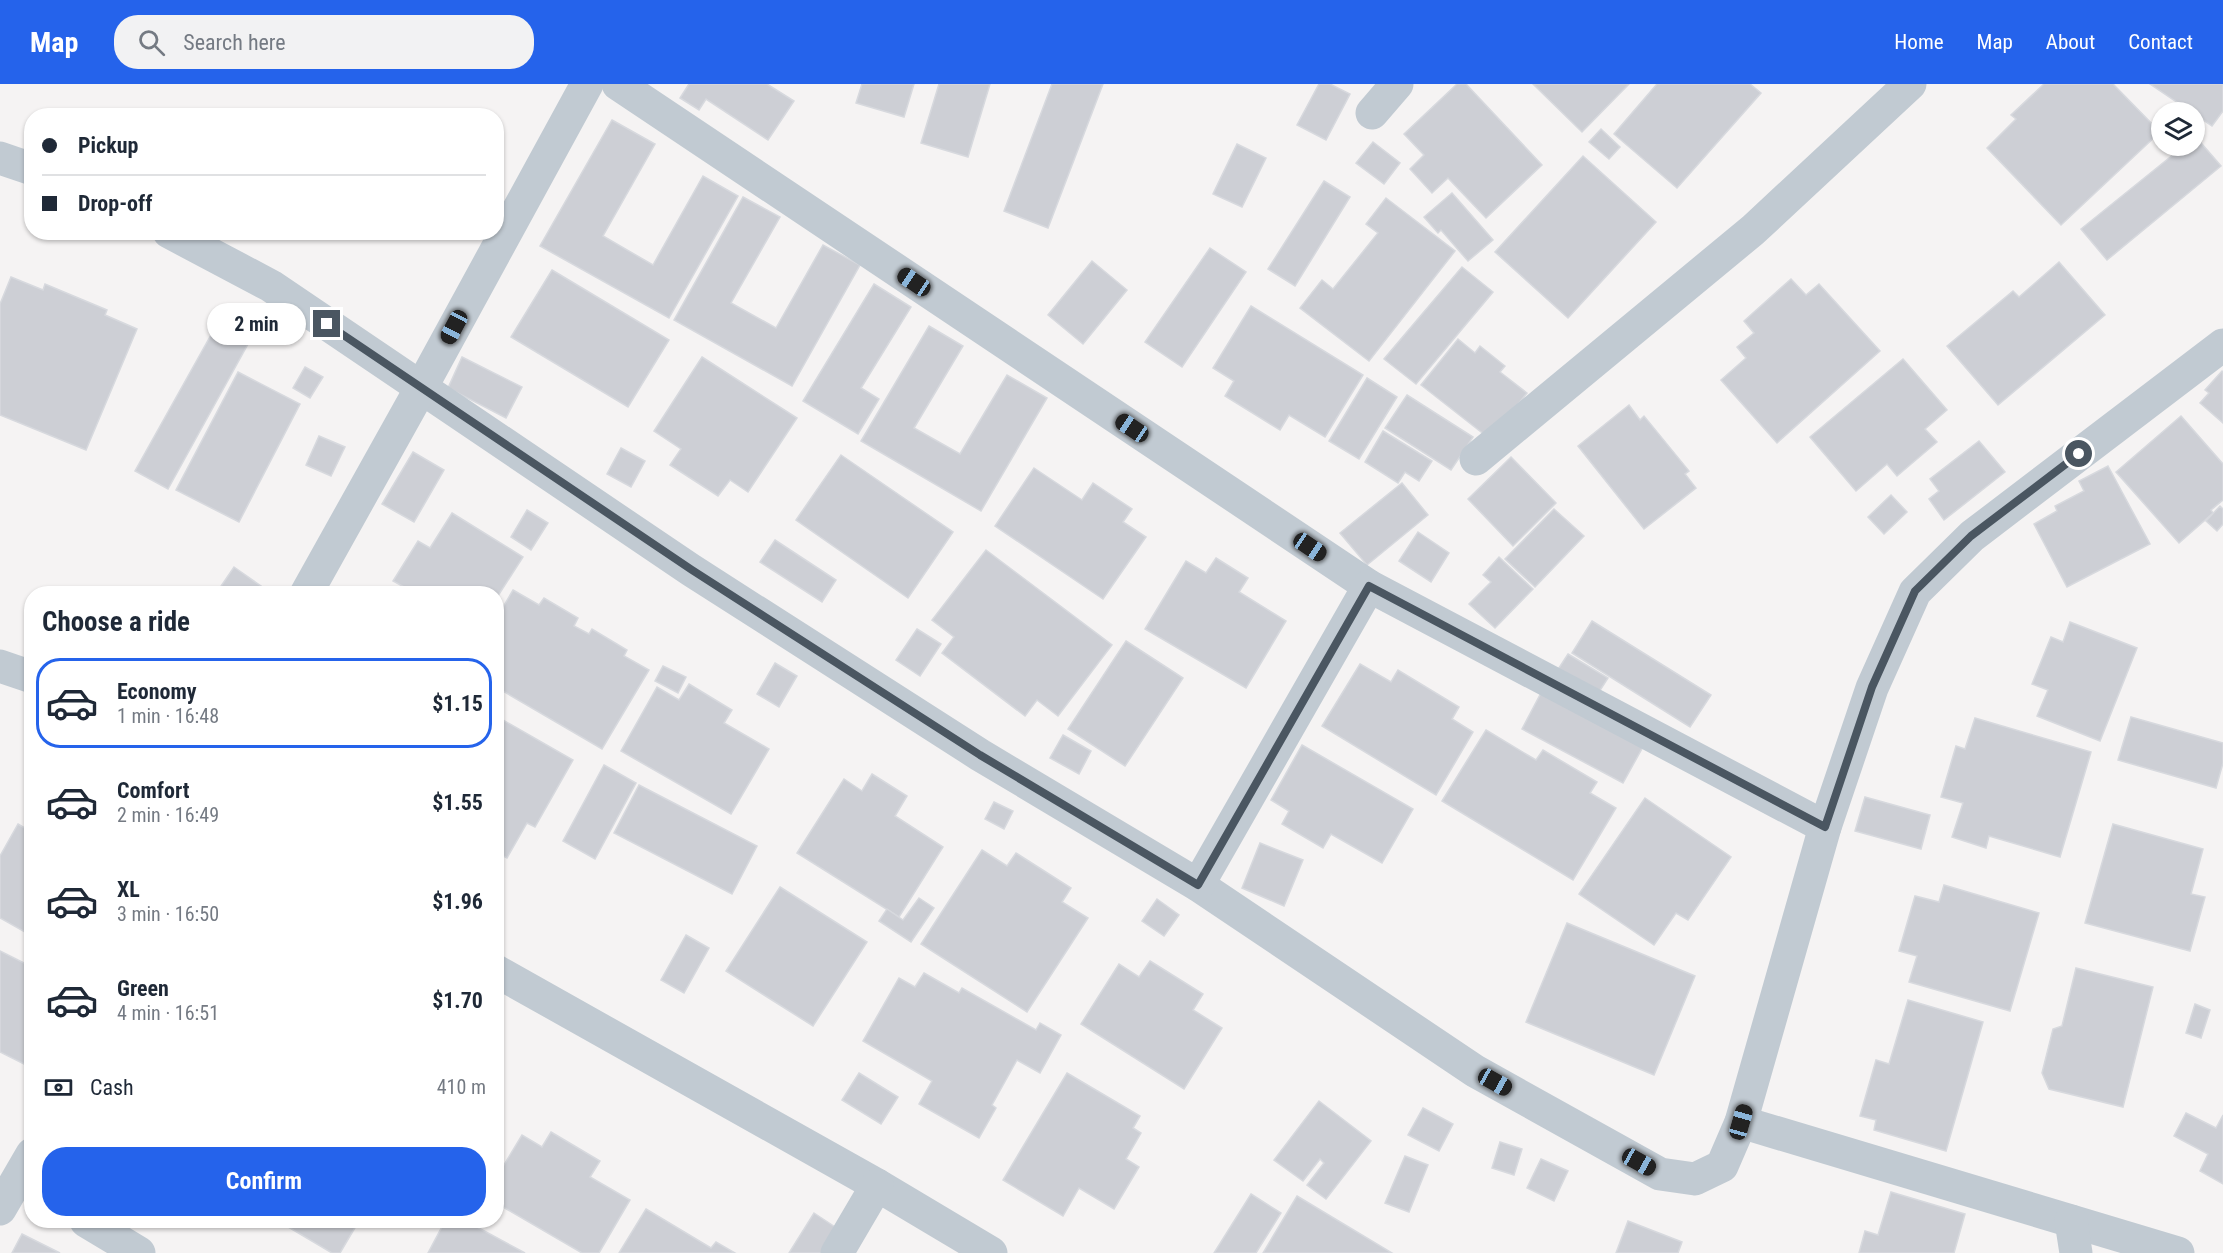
<!DOCTYPE html>
<meta charset="utf-8">
<style>
:root{--surface:#fff;--page:#f2f2f3;--text:#1f2937;--muted:#747a83;--line:#e0e1e3;--accent:#2563eb}
body{margin:0;font-family:"Roboto Condensed",sans-serif;background:var(--page);color:var(--text);height:100vh;display:flex;flex-direction:column;font-size:22px;white-space:nowrap}
*{box-sizing:border-box;margin:0}
p{font-size:20px;color:var(--muted)}
.icon{flex:none;width:33px;height:33px;fill:none;stroke:currentColor;stroke-width:2;stroke-linecap:round;stroke-linejoin:round}
.map{position:relative;flex:1;overflow:hidden}
.sheet{position:absolute;left:24px;top:502px;width:480px;height:642px;display:flex;flex-direction:column;background:var(--surface);border-radius:24px;box-shadow:0 2px 4px #0004}
.sheet>*{flex:none}
.top-card{position:absolute;left:24px;top:24px;width:480px;height:132px;border-radius:24px;box-shadow:0 2px 4px #0004;display:grid;align-content:center;height:132px;padding:0 18px;background:var(--surface)}
.fabs{position:absolute;left:2151px;top:18px;display:grid;gap:12px}
.fabs a{display:grid;place-items:center;width:54px;height:54px;border-radius:50%;background:var(--surface);box-shadow:0 2px 4px #0004;font-size:30px}
.end{position:absolute;width:27px;height:27px;margin:-14px;border:8px solid #4a5661;background:#fff;box-shadow:0 0 0 3px #fff}
.from{border-radius:50%}
.bubble{position:absolute;height:42px;border-radius:21px;background:var(--surface);box-shadow:0 2px 4px #0004;font-size:20px;font-weight:700;line-height:42px;text-align:center}
.car{position:absolute;width:18px;height:36px;margin:-18px -9px;border-radius:8px;box-shadow:0 0 4px 2px #0007;background:linear-gradient(#222 24%,#8ab4d8 0 40%,#222 0 76%,#8ab4d8 0 86%,#222 0)}
.top-card b{display:flex;align-items:center;gap:21px;height:57px;font-size:22px}
.top-card b+b{border-top:2px solid var(--line)}
.top-card i{width:15px;height:15px;background:var(--text)}
ul{padding:0;list-style:none}
li{display:flex;align-items:center;gap:18px;height:90px;margin:0 12px 9px;padding:0 6px;border:3px solid transparent;border-radius:24px}
li div{flex:1}
li b{display:block;font-size:22px}
li em{font-style:normal;font-weight:700}
li.on{border-color:var(--accent)}
li>.icon{width:54px;height:54px;stroke-width:1.5}
h2{padding:0 18px;font-size:27px;line-height:72px}
.pay{display:flex;align-items:center;gap:15px;height:66px;padding:0 18px;font-size:22px}
.pay p{margin-inline-start:auto}
.cta{display:flex;gap:12px;margin-top:auto;padding:12px 18px}
.cta a{flex:1;height:69px;border-radius:24px;background:var(--accent);color:#fff;font-size:24px;font-weight:700;line-height:69px;text-align:center}
header{display:flex;align-items:center;gap:36px;box-sizing:border-box;height:84px;padding:0 30px;background:var(--accent);color:#fff}
header strong{font-size:28px}
nav{display:flex;gap:33px;margin-inline-start:auto;font-size:21px}
.search{width:420px;height:54px;background:var(--page);display:flex;align-items:center;gap:15px;box-sizing:border-box;padding:0 21px;border-radius:24px;color:var(--muted);font-size:22px}
.map>svg:first-child{display:block}
.building{fill:#cdcfd5;stroke:#d7d9de;stroke-width:1.5}
.lines{fill:none;stroke-linecap:round;stroke-linejoin:round}
.minor{stroke:#c1cad2;stroke-width:33}
.route{stroke:#4a5661;stroke-width:8}
</style>
<header>
<strong>Map</strong>
<div class="search"><svg class="icon" aria-label="search" viewBox="0 0 24 24"><circle cx="10" cy="10" r="6"/><path d="M15 15l6 6"/></svg>Search here</div>
<nav><a>Home</a><a>Map</a><a>About</a><a>Contact</a></nav>
</header>
<div class="map">
<svg width="2223" height="1169" viewBox="0 0 2223 1169">
<rect width="100%" height="100%" fill="#f5f3f3"/>
<!-- building -->
<g class="building">
<polygon points="689,0 767,0 794,17 768,56 706,15 699,26 680,14"/>
<polygon points="862,0 914,0 904,33 856,19"/>
<polygon points="939,0 990,0 968,73 921,59"/>
<polygon points="1052,0 1103,0 1048,144 1004,127"/>
<polygon points="1319,0 1330,0 1350,10 1326,56 1297,41"/>
<polygon points="1457,0 1466,0 1542,81 1486,134 1448,94 1432,109 1410,85 1424,71 1404,50"/>
<polygon points="1533,0 1629,0 1582,48"/>
<polygon points="1657,0 1750,0 1761,9 1677,104 1614,50"/>
<polygon points="2044,0 2113,0 2160,48 2061,141 1987,64 2016,35 2011,31"/>
<polygon points="2150,0 2223,0 2223,27 2212,42"/>
<polygon points="612,36 655,60 603,152 653,181 703,92 738,112 669,234 540,162"/>
<polygon points="1601,45 1620,63 1609,75 1589,58"/>
<polygon points="2195,52 2221,82 2107,176 2081,145 2184,62 2194,62"/>
<polygon points="1373,58 1400,79 1384,100 1356,79"/>
<polygon points="1237,60 1266,74 1242,123 1213,110"/>
<polygon points="1583,72 1656,138 1568,234 1495,168"/>
<polygon points="1324,97 1350,113 1295,202 1268,185"/>
<polygon points="1452,109 1493,156 1468,177 1441,146 1438,149 1424,133"/>
<polygon points="743,113 780,133 731,219 776,244 823,161 860,181 792,302 674,236"/>
<polygon points="1386,114 1455,167 1369,277 1300,224 1322,196 1333,205 1378,149 1366,140"/>
<polygon points="1210,164 1246,188 1182,283 1145,258"/>
<polygon points="1092,177 1127,206 1083,260 1048,231"/>
<polygon points="2059,178 2105,231 1998,321 1947,262 2013,207 2019,213"/>
<polygon points="1462,183 1493,208 1416,300 1384,275"/>
<polygon points="552,186 669,256 628,323 511,253"/>
<polygon points="11,193 43,206 45,200 107,226 105,231 137,245 86,366 0,331 0,220"/>
<polygon points="1791,195 1806,211 1819,200 1880,267 1777,359 1721,296 1746,274 1737,263 1754,249 1744,237"/>
<polygon points="874,200 911,223 861,304 879,315 858,350 803,317"/>
<polygon points="1251,222 1363,291 1325,353 1289,331 1280,346 1225,312 1234,297 1213,284"/>
<polygon points="216,242 248,260 168,405 135,387"/>
<polygon points="929,242 963,262 914,344 960,370 1007,291 1047,314 981,427 861,357"/>
<polygon points="1458,255 1475,269 1480,262 1505,282 1500,288 1527,309 1490,355 1421,301"/>
<polygon points="462,273 522,303 506,334 448,304"/>
<polygon points="702,273 797,334 748,408 730,396 718,412 670,381 681,365 654,347"/>
<polygon points="1903,275 1947,326 1925,345 1937,358 1897,392 1887,380 1856,407 1810,353"/>
<polygon points="305,283 323,293 310,314 293,304"/>
<polygon points="2222,287 2223,288 2223,339 2200,319 2209,309 2205,306"/>
<polygon points="238,288 300,320 239,438 176,406"/>
<polygon points="1367,294 1397,313 1359,375 1329,357"/>
<polygon points="1407,311 1473,353 1451,386 1385,344"/>
<polygon points="1629,321 1640,336 1644,332 1689,387 1685,390 1696,404 1644,445 1578,362"/>
<polygon points="2181,332 2223,380 2223,416 2211,426 2213,429 2179,459 2116,388"/>
<polygon points="1383,347 1432,377 1419,397 1405,388 1398,399 1365,378"/>
<polygon points="319,352 345,363 331,392 306,381"/>
<polygon points="1979,357 2005,388 1944,436 1929,415 1939,407 1930,395"/>
<polygon points="621,364 645,377 631,403 607,390"/>
<polygon points="413,368 444,386 414,438 382,420"/>
<polygon points="841,371 953,448 908,514 796,436"/>
<polygon points="1511,373 1556,419 1513,462 1468,415"/>
<polygon points="2108,382 2150,460 2067,503 2034,440 2057,427 2055,422 2084,407 2079,397"/>
<polygon points="1034,384 1082,416 1093,399 1132,425 1123,438 1146,453 1103,515 995,442"/>
<polygon points="1402,399 1428,431 1367,481 1340,449"/>
<polygon points="1891,411 1907,428 1884,450 1868,433"/>
<polygon points="2220,422 2223,425 2223,440 2217,447 2206,437"/>
<polygon points="1554,425 1584,452 1535,503 1505,475"/>
<polygon points="527,426 548,439 531,466 511,453"/>
<polygon points="452,429 523,473 496,515 496,510 402,510 406,504 393,497 418,457 430,464"/>
<polygon points="1418,448 1449,469 1431,498 1399,477"/>
<polygon points="775,456 836,496 822,518 760,478"/>
<polygon points="986,466 1112,561 1058,632 1037,616 1025,632 942,569 954,553 932,536"/>
<polygon points="1499,473 1533,505 1495,544 1469,520 1491,498 1483,491"/>
<polygon points="1216,474 1248,494 1239,508 1286,537 1246,604 1145,545 1186,477 1206,489"/>
<polygon points="234,483 261,502 256,510 226,510 219,505"/>
<polygon points="513,506 539,521 544,514 578,534 574,542 589,550 592,545 627,566 624,572 649,586 602,665 496,603 496,535"/>
<polygon points="1592,537 1711,611 1690,643 1572,569"/>
<polygon points="2070,538 2137,564 2100,657 2037,632 2048,606 2032,600 2051,553 2063,558"/>
<polygon points="917,545 941,560 920,592 896,576"/>
<polygon points="1126,557 1183,594 1125,682 1068,645"/>
<polygon points="1568,570 1608,594 1597,611 1557,587"/>
<polygon points="775,579 797,592 779,623 757,610"/>
<polygon points="1360,580 1391,598 1398,586 1459,623 1452,635 1473,648 1436,711 1322,642"/>
<polygon points="663,582 686,593 678,609 655,597"/>
<polygon points="689,600 732,626 724,639 769,665 731,730 621,667 657,603 679,616"/>
<polygon points="1542,607 1644,661 1623,699 1522,645"/>
<polygon points="496,632 573,676 535,743 527,739 507,774 496,768"/>
<polygon points="2131,633 2223,659 2223,679 2216,704 2118,676"/>
<polygon points="1975,634 2091,668 2060,773 1989,752 1986,764 1952,753 1963,719 1941,713 1956,662 1965,665"/>
<polygon points="1486,646 1536,676 1543,666 1597,698 1590,709 1616,724 1573,796 1442,717"/>
<polygon points="1063,651 1091,667 1079,690 1050,674"/>
<polygon points="1302,661 1413,725 1382,779 1331,750 1323,764 1282,740 1289,727 1271,716"/>
<polygon points="604,681 636,699 595,775 563,757"/>
<polygon points="872,690 907,712 895,732 943,763 899,833 797,769 844,695 862,707"/>
<polygon points="639,701 757,762 732,810 614,749"/>
<polygon points="1865,713 1930,731 1921,765 1855,747"/>
<polygon points="1645,714 1731,773 1688,836 1676,829 1654,861 1579,810"/>
<polygon points="994,718 1013,727 1004,745 985,735"/>
<polygon points="18,740 28,746 32,741 32,852 0,834 0,772"/>
<polygon points="2113,740 2203,765 2191,810 2205,813 2190,867 2085,839"/>
<polygon points="1260,759 1303,776 1284,822 1242,804"/>
<polygon points="982,766 1007,782 1016,769 1071,804 1062,818 1088,834 1027,928 921,860"/>
<polygon points="1944,801 2039,829 2010,927 1909,898 1917,872 1899,867 1915,812 1939,818"/>
<polygon points="780,803 867,858 813,942 726,887"/>
<polygon points="919,814 934,824 911,858 879,837 887,825 903,836"/>
<polygon points="1157,815 1179,831 1164,852 1142,837"/>
<polygon points="1567,839 1695,892 1654,991 1526,938"/>
<polygon points="686,851 709,864 684,909 661,896"/>
<polygon points="0,867 32,883 32,984 0,968"/>
<polygon points="1150,877 1203,910 1193,926 1222,944 1184,1005 1081,940 1119,880 1139,893"/>
<polygon points="2076,884 2153,903 2123,1023 2049,1005 2042,989 2053,945 2062,942"/>
<polygon points="924,889 959,909 962,904 1036,946 1040,939 1061,951 1040,989 1017,976 992,1021 996,1024 979,1054 919,1020 932,997 863,957 899,894 915,903"/>
<polygon points="1908,916 1983,938 1946,1067 1874,1046 1876,1036 1860,1032 1876,976 1889,980"/>
<polygon points="2195,920 2210,926 2201,954 2186,949"/>
<polygon points="859,989 898,1013 881,1040 842,1016"/>
<polygon points="1067,989 1140,1032 1133,1044 1141,1049 1126,1075 1139,1083 1114,1125 1079,1104 1063,1132 1003,1096"/>
<polygon points="1319,1017 1371,1057 1326,1115 1307,1101 1324,1079 1320,1075 1303,1097 1274,1076"/>
<polygon points="1423,1024 1453,1040 1439,1067 1408,1051"/>
<polygon points="2186,1029 2216,1044 2223,1031 2223,1100 2200,1087 2208,1070 2174,1052"/>
<polygon points="551,1048 600,1077 590,1093 630,1116 599,1169 582,1169 496,1119 496,1094 522,1051 542,1063"/>
<polygon points="1500,1058 1522,1065 1514,1091 1492,1084"/>
<polygon points="1405,1072 1428,1081 1409,1128 1385,1119"/>
<polygon points="1541,1075 1568,1087 1554,1117 1527,1104"/>
<polygon points="1891,1108 1965,1130 1954,1169 1859,1169 1865,1147 1878,1151"/>
<polygon points="1251,1110 1281,1129 1256,1169 1214,1169"/>
<polygon points="1297,1112 1392,1169 1263,1169"/>
<polygon points="646,1125 711,1164 716,1158 735,1169 619,1169"/>
<polygon points="814,1129 838,1145 822,1169 789,1169"/>
<polygon points="278,1137 359,1137 340,1169 332,1169"/>
<polygon points="445,1137 466,1137 525,1169 428,1169"/>
<polygon points="1628,1137 1682,1158 1678,1169 1616,1169"/>
<polygon points="22,1150 60,1169 12,1169"/>
</g>
<g class="lines">
<!-- minor -->
<g class="minor">
<polyline points="618,0 1369,502 1825,743"/>
<polyline points="1372,29 1397,0"/>
<polyline points="0,74 32,85"/>
<polyline points="169,148 271,202 691,486 980,671 1198,801 1475,987 1660,1090 1695,1095 1722,1082 1741,1038 1825,743 1872,604 1915,508 1972,452 2223,261"/>
<polyline points="1476,375 1753,146 1910,0"/>
<polyline points="306,510 421,304 587,0"/>
<polyline points="0,582 32,593"/>
<polyline points="1198,801 1369,502"/>
<polyline points="496,887 877,1101 991,1169"/>
<polyline points="1741,1038 2178,1169"/>
<polyline points="0,1125 32,1070"/>
<polyline points="86,1137 139,1169"/>
<polyline points="2071,1137 2076,1169"/>
<polyline points="837,1169 877,1101"/>
</g>
</g>
<g class="lines">
<!-- route -->
<polyline class="route" points="327,240 692,486 980,671 1198,801 1369,502 1825,743 1872,603 1915,507 1971,452 2079,370"/>
</g>
</svg>
<div class="fabs">
<a><svg class="icon" aria-label="layers" viewBox="0 0 24 24"><path d="M12 4l9 5-9 5-9-5zM3 14l9 5 9-5"/></svg></a>
</div>
<i class="end from" style="left:2079px;top:370px"></i>
<i class="end" style="left:327px;top:240px"></i>
<div class="bubble" style="left:207px;top:219px;width:99px">2 min</div>
<i class="car" style="left:914px;top:198px;rotate:304deg"></i>
<i class="car" style="left:454px;top:243px;rotate:208deg"></i>
<i class="car" style="left:1132px;top:344px;rotate:304deg"></i>
<i class="car" style="left:1310px;top:463px;rotate:124deg"></i>
<i class="car" style="left:1495px;top:998px;rotate:119deg"></i>
<i class="car" style="left:1741px;top:1038px;rotate:16deg"></i>
<i class="car" style="left:1639px;top:1078px;rotate:119deg"></i>
<div class="top-card">
<b><i class="from"></i>Pickup</b>
<b><i></i>Drop-off</b>
</div>
<section class="sheet">
<h2>Choose a ride</h2>
<ul>
<li class="on"><svg class="icon" aria-label="car" viewBox="0 0 24 24"><path d="M5 17H2v-5l4-1 3-4h7l3 4 3 1v5h-3M9 17h6M6 11h13"/><circle cx="7" cy="17" r="2"/><circle cx="17" cy="17" r="2"/></svg><div><b>Economy</b><p>1 min · 16:48</p></div><em>$1.15</em></li>
<li><svg class="icon" aria-label="car" viewBox="0 0 24 24"><path d="M5 17H2v-5l4-1 3-4h7l3 4 3 1v5h-3M9 17h6M6 11h13"/><circle cx="7" cy="17" r="2"/><circle cx="17" cy="17" r="2"/></svg><div><b>Comfort</b><p>2 min · 16:49</p></div><em>$1.55</em></li>
<li><svg class="icon" aria-label="car" viewBox="0 0 24 24"><path d="M5 17H2v-5l4-1 3-4h7l3 4 3 1v5h-3M9 17h6M6 11h13"/><circle cx="7" cy="17" r="2"/><circle cx="17" cy="17" r="2"/></svg><div><b>XL</b><p>3 min · 16:50</p></div><em>$1.96</em></li>
<li><svg class="icon" aria-label="car" viewBox="0 0 24 24"><path d="M5 17H2v-5l4-1 3-4h7l3 4 3 1v5h-3M9 17h6M6 11h13"/><circle cx="7" cy="17" r="2"/><circle cx="17" cy="17" r="2"/></svg><div><b>Green</b><p>4 min · 16:51</p></div><em>$1.70</em></li>
</ul>
<div class="pay"><svg class="icon" aria-label="cash" viewBox="0 0 24 24"><path d="M3 7h18v10H3z"/><circle cx="12" cy="12" r="2"/></svg>Cash<p>410 m</p></div>
<div class="cta"><a>Confirm</a></div>
</section>
</div>
